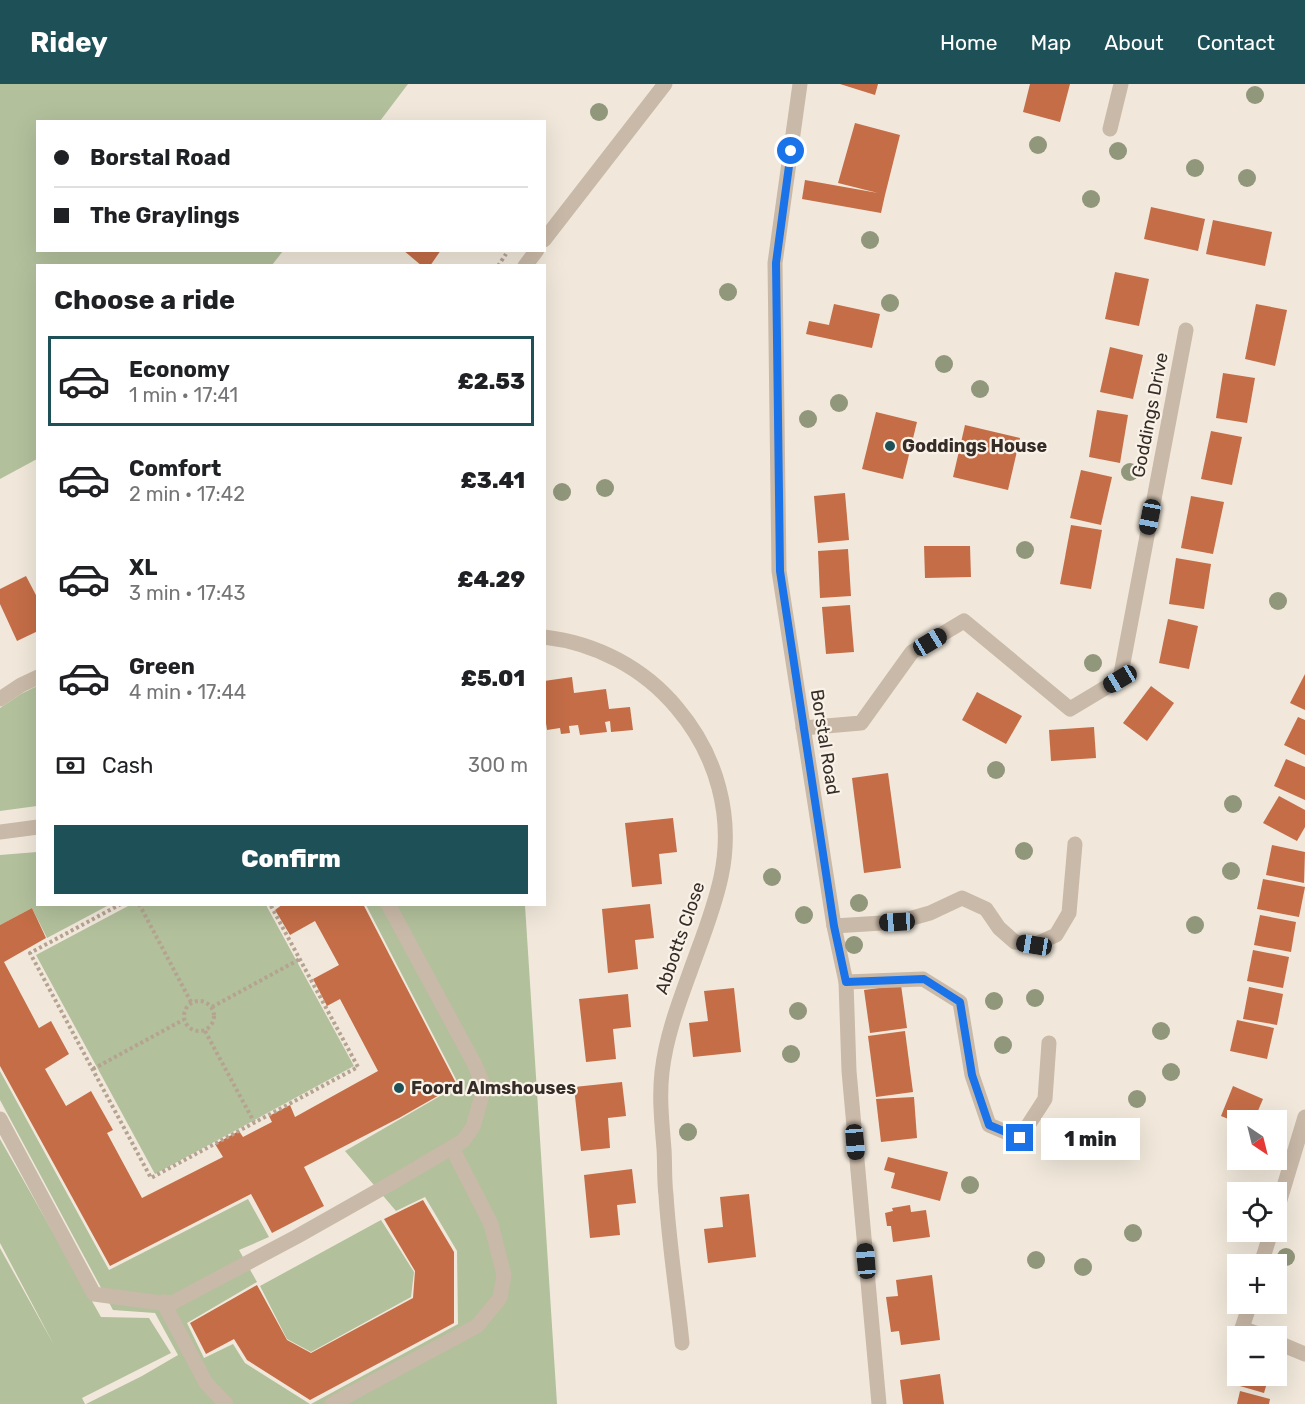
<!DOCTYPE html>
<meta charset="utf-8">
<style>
:root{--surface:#fff;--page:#f6f6f6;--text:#202124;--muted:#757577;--line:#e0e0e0;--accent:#1e5057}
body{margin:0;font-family:Rubik,sans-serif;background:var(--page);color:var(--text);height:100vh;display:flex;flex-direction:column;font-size:22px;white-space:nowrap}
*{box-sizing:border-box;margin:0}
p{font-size:20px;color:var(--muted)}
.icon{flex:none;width:33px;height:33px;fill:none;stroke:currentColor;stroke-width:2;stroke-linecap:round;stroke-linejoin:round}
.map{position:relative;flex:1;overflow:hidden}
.sheet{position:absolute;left:36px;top:180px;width:510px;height:642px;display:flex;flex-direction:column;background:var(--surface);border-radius:0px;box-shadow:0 6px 24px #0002}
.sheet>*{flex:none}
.top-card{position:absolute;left:36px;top:36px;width:510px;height:132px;border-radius:0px;box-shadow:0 6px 24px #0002;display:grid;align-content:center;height:132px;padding:0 18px;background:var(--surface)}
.needle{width:39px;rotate:145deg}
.buttons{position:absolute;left:1227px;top:1026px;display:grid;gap:12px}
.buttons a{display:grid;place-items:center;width:60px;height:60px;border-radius:0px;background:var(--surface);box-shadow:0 6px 24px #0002;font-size:30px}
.end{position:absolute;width:27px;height:27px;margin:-14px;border:8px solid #1a73e8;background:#fff;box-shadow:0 0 0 3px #fff}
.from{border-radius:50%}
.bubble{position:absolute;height:42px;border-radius:0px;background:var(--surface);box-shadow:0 6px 24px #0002;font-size:20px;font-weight:800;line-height:42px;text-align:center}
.car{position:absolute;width:18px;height:36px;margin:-18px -9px;border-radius:8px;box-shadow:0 0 4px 2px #0007;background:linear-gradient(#222 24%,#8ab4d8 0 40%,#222 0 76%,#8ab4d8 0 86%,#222 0)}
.top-card b{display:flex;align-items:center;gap:21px;height:57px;font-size:22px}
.top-card b+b{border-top:2px solid var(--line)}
.top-card i{width:15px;height:15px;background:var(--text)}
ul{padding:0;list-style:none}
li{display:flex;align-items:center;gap:18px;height:90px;margin:0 12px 9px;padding:0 6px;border:3px solid transparent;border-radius:0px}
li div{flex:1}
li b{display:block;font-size:22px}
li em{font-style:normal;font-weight:800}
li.current{border-color:var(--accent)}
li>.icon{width:54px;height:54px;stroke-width:1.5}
h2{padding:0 18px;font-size:27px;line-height:72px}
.pay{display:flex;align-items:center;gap:15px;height:66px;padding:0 18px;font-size:22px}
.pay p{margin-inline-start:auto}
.action{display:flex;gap:12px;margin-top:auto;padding:12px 18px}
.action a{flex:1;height:69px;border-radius:0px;background:var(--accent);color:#fff;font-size:24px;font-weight:800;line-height:69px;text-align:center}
header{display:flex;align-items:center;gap:36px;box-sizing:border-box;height:84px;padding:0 30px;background:var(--accent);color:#fff}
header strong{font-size:28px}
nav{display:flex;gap:33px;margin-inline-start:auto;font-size:21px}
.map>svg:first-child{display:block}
.green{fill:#b2c09c}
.building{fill:#c46d47}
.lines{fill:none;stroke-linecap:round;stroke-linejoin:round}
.path{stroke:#b5a392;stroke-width:4;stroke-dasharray:3 3;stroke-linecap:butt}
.minor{stroke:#c9b9a8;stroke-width:15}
.tree{fill:#91977b}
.route{stroke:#1a73e8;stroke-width:8}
.poi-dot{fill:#1e5057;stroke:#f9f2e8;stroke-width:2}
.labels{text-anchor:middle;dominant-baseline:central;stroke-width:4.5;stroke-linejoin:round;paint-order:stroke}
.street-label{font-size:18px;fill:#362d28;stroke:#f9f2e8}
.poi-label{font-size:18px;font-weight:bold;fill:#362d28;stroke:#f9f2e8;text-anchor:start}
</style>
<header>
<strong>Ridey</strong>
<nav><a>Home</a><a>Map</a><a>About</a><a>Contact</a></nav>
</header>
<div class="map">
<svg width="1305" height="1320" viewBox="0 0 1305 1320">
<rect width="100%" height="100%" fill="#f1e8db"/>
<!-- green -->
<g class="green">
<polygon points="0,0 408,0 380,37 38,38 38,166 283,167 272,181 38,182 37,375 0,395"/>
<polygon points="37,602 37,722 0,727 0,624 21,610"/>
<polygon points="37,768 38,820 109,821 47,854 32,824 0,841 0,771"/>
<polygon points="130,821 266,821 354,982 155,1090 36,871"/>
<polygon points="366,821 525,821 557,1320 311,1320 458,1240 457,1167 425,1113 396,1127 345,1067 459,1001"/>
<polygon points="0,987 109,1186 248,1115 269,1153 239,1166 257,1198 187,1239 204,1274 233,1260 245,1279 310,1320 86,1320 142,1292 178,1271 155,1229 113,1226 0,1016"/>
<polygon points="0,1055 101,1233 149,1234 171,1269 82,1314 85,1320 0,1320 0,1164 54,1261 0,1159"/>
<polygon points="381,1136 414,1188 411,1213 311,1268 287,1255 260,1202"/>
</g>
<!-- building -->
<g class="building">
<polygon points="840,0 878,0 875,11"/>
<polygon points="1030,0 1070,0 1060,38 1023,28"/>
<polygon points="855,39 900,51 885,111 881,129 802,115 805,96 878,109 838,99"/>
<polygon points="1151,123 1205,135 1198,167 1144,155"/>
<polygon points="1213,136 1272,148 1265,182 1206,170"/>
<polygon points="403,166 441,166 430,182 422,182"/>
<polygon points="1115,188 1149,195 1139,242 1105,235"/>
<polygon points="834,220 880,230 872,264 806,250 809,237 829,241"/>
<polygon points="1256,220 1287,226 1275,282 1245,275"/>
<polygon points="1110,263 1143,271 1133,315 1100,308"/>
<polygon points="1223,289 1255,294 1247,339 1216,334"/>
<polygon points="1097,326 1128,331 1120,379 1089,373"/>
<polygon points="876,328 917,338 903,395 862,385"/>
<polygon points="965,341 1020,354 1008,406 953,393"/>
<polygon points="1211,347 1242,353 1232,401 1201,395"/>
<polygon points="1081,386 1112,393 1101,441 1070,434"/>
<polygon points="845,409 849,456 818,459 814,412"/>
<polygon points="1191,412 1224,418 1213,470 1181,464"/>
<polygon points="1071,441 1102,446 1091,505 1060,500"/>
<polygon points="924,462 970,462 971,493 925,494"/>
<polygon points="848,465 851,512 820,514 818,467"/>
<polygon points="1176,474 1211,480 1204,525 1169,520"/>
<polygon points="26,492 38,515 38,547 17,557 0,520 0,505"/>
<polygon points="850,521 854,568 826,570 822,523"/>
<polygon points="1168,535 1198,542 1189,585 1159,579"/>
<polygon points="1305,590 1305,626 1290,619"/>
<polygon points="572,593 574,609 606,605 609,625 630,623 633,646 611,648 610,637 605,638 607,648 580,651 578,641 569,642 570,649 561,650 560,644 547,646 544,626 544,597"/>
<polygon points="1151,602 1174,619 1147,657 1123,639"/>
<polygon points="977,608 1022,632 1006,660 962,636"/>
<polygon points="1298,633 1305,636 1305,671 1284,661"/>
<polygon points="1094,643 1096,674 1051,677 1049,646"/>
<polygon points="1286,675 1305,683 1305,716 1274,702"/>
<polygon points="888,689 901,784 864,789 852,694"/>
<polygon points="1279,712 1305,726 1305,743 1297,757 1263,739"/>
<polygon points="673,734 677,768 659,770 662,800 632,803 625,739"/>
<polygon points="1272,761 1305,768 1304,799 1266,791"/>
<polygon points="1263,795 1305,803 1299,833 1257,825"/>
<polygon points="283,820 363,820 457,1001 399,1034 304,1083 324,1122 272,1149 251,1110 110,1182 0,982 0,841 32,824 46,854 4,878 39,944 51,937 69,970 45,985 66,1022 91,1007 113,1046 107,1049 142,1114 223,1073 215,1060 239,1047 243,1053 272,1038 269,1032 290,1021 295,1033 378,987 340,915 327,922 313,895 339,881 315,837 290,851 275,826"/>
<polygon points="650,820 654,854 635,856 638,885 608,889 602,825"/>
<polygon points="1260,831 1296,838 1291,868 1254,861"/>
<polygon points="1253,866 1289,873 1283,904 1247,897"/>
<polygon points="901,901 907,944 870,949 864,906"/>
<polygon points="1249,903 1283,910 1277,941 1243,935"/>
<polygon points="734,904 741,968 693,973 689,939 708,937 704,907"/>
<polygon points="628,910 631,943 613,945 616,975 586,978 579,915"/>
<polygon points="1237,936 1274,944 1267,975 1230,967"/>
<polygon points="905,947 913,1008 876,1013 868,952"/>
<polygon points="622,998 626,1032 608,1034 610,1064 581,1067 574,1003"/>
<polygon points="1233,1002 1263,1015 1254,1036 1238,1036 1238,1039 1221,1032"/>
<polygon points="914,1013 917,1054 881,1058 876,1015"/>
<polygon points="888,1073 948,1088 940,1117 891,1104 895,1089 884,1086"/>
<polygon points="632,1085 636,1119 617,1121 620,1151 590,1154 584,1091"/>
<polygon points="749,1110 756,1173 708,1179 704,1145 723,1143 720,1113"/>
<polygon points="423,1116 454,1168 454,1239 310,1316 247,1276 234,1255 206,1270 190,1239 257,1201 287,1256 311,1269 413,1214 415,1187 384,1135"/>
<polygon points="910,1121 911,1128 926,1126 930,1153 893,1158 891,1142 887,1142 885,1129 893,1127 892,1124"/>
<polygon points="932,1191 940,1256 901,1261 899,1247 891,1248 886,1213 898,1212 896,1196"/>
<polygon points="940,1290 944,1320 903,1320 900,1296"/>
<polygon points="1236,1292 1269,1292 1264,1309 1233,1300"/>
<polygon points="1240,1307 1270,1315 1269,1320 1237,1320"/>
</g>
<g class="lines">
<!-- path -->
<g class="path">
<polyline points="498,182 506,170"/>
<polyline points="121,820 30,869 151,1094 358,983 270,820"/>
<polyline points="139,820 191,918"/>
<circle cx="199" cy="932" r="15"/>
<polyline points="212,923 300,875"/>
<polyline points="205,947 254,1038"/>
<polyline points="93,985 183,936"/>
</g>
<!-- minor -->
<g class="minor">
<polyline points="800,0 775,179 779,487 834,842 846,898 849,987 879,1320"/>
<polyline points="1110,45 1121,0"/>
<polyline points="544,156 665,0"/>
<polyline points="525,182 537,166"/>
<path d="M544 553C596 559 644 584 677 624 717 671 734 733 721 793 714 826 701 857 690 888 678 921 666 953 662 988 659 1014 662 1040 664 1065 665 1080 664 1096 666 1111 669 1160 677 1210 682 1259"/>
<polyline points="0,615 21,601 38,593"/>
<polyline points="803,644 861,639 912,568 964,537 1070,625 1120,595 1186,246"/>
<polyline points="0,748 38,743"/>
<polyline points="834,842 898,838 930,829 962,814 986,825 999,844 1015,858 1034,861 1056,851 1069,829 1075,760"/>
<polyline points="846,898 923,895 960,918 972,991 989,1041 1020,1054 1045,1015 1049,959"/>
<polyline points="0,1035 94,1210 161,1219 163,1218 172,1219 296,1153 395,1097 463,1057 473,1043 482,1011 482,998 474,979 388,820"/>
<polyline points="1276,1129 1305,1033"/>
<polyline points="1261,1180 1271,1148"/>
<polyline points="163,1218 206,1299 226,1320"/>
<polyline points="1250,1220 1242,1244 1263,1252"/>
<polyline points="1276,1258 1305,1270"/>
<polyline points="332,1320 477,1242 500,1214 504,1191 491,1140 452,1064"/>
</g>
</g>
<!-- trees -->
<g class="tree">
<circle cx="1255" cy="11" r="9"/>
<circle cx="599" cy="28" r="9"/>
<circle cx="1038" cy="61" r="9"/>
<circle cx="1118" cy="67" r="9"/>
<circle cx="1195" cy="84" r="9"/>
<circle cx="1247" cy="94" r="9"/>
<circle cx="1091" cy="115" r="9"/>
<circle cx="870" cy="156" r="9"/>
<circle cx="728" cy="208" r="9"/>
<circle cx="890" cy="219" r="9"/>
<circle cx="944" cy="280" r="9"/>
<circle cx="980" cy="305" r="9"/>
<circle cx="839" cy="319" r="9"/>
<circle cx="808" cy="335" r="9"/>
<circle cx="1130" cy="388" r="9"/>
<circle cx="605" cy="404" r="9"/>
<circle cx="562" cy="408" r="9"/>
<circle cx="1025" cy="466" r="9"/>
<circle cx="1278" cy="517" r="9"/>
<circle cx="1093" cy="579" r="9"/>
<circle cx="996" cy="686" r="9"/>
<circle cx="1233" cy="720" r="9"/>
<circle cx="1024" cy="767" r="9"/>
<circle cx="1231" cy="787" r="9"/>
<circle cx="772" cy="793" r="9"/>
<circle cx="859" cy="819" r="9"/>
<circle cx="804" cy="831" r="9"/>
<circle cx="1195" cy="841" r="9"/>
<circle cx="854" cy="861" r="9"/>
<circle cx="1035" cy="914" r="9"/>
<circle cx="994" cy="917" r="9"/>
<circle cx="798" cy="927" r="9"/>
<circle cx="1161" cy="947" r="9"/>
<circle cx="1003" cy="961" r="9"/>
<circle cx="791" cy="970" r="9"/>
<circle cx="1171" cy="988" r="9"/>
<circle cx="1137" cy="1015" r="9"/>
<circle cx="688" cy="1048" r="9"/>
<circle cx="970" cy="1101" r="9"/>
<circle cx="1133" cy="1149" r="9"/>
<circle cx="1286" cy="1173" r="9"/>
<circle cx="1036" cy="1176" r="9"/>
<circle cx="1083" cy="1183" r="9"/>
</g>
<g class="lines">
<!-- route -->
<polyline class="route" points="791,67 776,179 780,487 834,842 846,898 924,895 960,918 972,991 989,1041 1020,1054"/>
</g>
<!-- markers -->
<g class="poi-dot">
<circle cx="890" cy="362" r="6"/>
<circle cx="399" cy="1004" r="6"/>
</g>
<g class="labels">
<!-- street labels -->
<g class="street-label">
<text transform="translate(1150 331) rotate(-79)">Goddings Drive</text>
<text transform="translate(825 658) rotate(81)">Borstal Road</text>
<text transform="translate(680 854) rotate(-71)">Abbotts Close</text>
</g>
<!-- poi labels -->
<g class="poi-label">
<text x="902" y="362">Goddings House</text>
<text x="411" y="1004">Foord Almshouses</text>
</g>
</g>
</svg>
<div class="buttons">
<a><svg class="needle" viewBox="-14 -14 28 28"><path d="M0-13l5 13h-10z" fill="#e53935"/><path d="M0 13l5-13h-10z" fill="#757577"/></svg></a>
<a><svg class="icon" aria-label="locate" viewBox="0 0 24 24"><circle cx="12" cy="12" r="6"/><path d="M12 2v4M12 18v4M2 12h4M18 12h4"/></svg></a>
<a>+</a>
<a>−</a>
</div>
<i class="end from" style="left:791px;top:67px"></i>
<i class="end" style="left:1020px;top:1054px"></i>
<div class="bubble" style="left:1041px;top:1034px;width:99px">1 min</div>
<i class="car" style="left:1150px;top:433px;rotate:191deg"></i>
<i class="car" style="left:930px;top:558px;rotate:59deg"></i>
<i class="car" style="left:1120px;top:595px;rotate:239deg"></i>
<i class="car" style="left:897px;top:838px;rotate:267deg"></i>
<i class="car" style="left:1034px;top:861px;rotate:279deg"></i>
<i class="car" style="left:855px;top:1058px;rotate:175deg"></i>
<i class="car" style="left:866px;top:1177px;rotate:355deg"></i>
<div class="top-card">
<b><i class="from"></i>Borstal Road</b>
<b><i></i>The Graylings</b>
</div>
<section class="sheet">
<h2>Choose a ride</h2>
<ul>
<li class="current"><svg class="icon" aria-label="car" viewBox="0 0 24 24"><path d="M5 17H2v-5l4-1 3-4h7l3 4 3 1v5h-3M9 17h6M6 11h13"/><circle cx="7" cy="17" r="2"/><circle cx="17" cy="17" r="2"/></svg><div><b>Economy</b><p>1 min · 17:41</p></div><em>£2.53</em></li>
<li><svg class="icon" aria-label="car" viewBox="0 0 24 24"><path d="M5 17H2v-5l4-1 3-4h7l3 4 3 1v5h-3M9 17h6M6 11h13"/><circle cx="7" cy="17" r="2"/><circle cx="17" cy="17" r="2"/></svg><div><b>Comfort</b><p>2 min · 17:42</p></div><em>£3.41</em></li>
<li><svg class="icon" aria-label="car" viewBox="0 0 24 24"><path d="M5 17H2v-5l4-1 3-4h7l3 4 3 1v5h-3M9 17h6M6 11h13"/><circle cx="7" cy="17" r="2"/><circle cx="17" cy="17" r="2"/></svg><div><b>XL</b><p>3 min · 17:43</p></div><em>£4.29</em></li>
<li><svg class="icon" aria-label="car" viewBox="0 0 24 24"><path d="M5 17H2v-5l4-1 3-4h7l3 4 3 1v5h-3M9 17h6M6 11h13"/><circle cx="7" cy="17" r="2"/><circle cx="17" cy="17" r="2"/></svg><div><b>Green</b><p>4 min · 17:44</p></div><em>£5.01</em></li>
</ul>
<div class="pay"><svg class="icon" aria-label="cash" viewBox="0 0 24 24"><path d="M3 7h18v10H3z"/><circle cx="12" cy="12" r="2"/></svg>Cash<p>300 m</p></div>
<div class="action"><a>Confirm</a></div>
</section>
</div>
